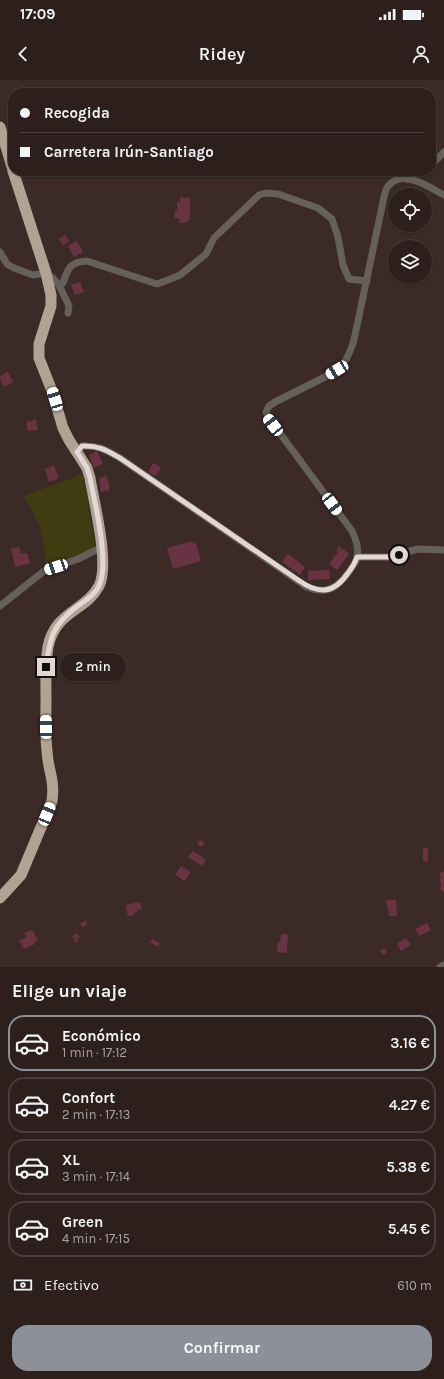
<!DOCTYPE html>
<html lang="es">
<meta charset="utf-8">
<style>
:root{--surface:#2d201c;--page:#352825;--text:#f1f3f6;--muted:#a7a3a3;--line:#483e3b;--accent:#8c9099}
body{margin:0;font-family:Karla,sans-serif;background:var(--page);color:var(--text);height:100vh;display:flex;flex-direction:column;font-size:15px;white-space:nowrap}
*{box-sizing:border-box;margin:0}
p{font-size:13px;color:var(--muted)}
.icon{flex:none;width:22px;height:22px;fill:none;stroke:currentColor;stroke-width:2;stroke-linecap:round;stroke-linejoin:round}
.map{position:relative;height:887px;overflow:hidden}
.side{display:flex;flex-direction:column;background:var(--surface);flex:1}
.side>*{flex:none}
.hud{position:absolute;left:8px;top:8px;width:428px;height:88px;border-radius:16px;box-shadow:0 1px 3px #0004,0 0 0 1px var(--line);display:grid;align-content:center;height:88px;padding:0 12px;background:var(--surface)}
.controls{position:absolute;left:388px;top:108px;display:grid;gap:8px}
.controls a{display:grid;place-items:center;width:44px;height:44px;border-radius:50%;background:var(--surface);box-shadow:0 1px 3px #0004,0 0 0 1px var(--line);font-size:20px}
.end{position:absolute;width:18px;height:18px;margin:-9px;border:5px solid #e3d7d4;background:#111;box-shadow:0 0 0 2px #111}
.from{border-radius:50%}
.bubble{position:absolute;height:28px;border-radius:14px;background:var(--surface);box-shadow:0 1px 3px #0004,0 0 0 1px var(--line);font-size:13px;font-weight:600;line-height:28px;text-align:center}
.car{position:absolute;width:12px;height:24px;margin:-12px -6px;border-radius:5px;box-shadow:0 0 3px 1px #0007;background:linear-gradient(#fff 24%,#345 0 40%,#fff 0 76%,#345 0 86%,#fff 0)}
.hud b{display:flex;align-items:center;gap:14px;height:38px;font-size:15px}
.hud b+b{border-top:1px solid var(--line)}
.hud i{width:10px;height:10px;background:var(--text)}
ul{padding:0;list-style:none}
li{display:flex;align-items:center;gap:12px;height:56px;margin:0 8px 6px;padding:0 4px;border:2px solid var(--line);border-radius:16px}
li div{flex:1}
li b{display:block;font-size:15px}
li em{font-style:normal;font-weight:600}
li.on{border-color:var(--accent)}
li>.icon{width:36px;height:36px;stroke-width:1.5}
h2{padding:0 12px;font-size:18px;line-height:48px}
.pay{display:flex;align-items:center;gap:10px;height:44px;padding:0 12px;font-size:15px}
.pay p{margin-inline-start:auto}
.primary-button{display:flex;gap:8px;margin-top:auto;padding:8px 12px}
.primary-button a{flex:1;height:46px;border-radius:16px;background:var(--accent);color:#fff;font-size:16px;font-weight:600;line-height:46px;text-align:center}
.status{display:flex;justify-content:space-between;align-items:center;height:28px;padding:0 20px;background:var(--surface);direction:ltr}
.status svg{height:11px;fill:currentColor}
header{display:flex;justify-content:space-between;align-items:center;height:52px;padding:0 12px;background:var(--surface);font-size:18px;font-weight:600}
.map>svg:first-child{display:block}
.green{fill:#403c11}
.building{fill:#6a3344}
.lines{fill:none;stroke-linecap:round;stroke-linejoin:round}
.minor{stroke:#66605a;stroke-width:7}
.highway{stroke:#b1a393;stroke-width:11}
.route{stroke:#e3d7d4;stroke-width:5}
</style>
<div class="status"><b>17:09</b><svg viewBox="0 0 49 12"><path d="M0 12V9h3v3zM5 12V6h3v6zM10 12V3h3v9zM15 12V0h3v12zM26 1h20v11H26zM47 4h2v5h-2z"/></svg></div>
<header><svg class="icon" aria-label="back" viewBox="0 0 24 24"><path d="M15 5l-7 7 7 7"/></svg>Ridey<svg class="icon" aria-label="person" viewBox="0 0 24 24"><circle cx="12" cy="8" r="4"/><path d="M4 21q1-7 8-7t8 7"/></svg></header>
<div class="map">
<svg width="444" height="887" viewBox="0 0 444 887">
<rect width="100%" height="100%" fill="#3c2a26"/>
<!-- green -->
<path class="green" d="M83 394 95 464C87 478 61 482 46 486L42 453 39 444 24 416Z"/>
<!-- building -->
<g class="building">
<polygon points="180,117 190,118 190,139 188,139 188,142 179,143 179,139 174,138 175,131 177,131 177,122 180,122"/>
<polygon points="65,155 69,161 63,165 59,159"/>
<polygon points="77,161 83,172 74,177 68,166"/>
<polygon points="80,202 84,212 75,215 71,205"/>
<polygon points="8,292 13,302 4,307 0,299 0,296"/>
<polygon points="36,340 38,350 28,351 26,342"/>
<polygon points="97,371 103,384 94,388 89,375"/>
<polygon points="153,383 161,387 156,396 148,392"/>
<polygon points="54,385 59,398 49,402 45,389"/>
<polygon points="107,396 110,410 101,412 99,398"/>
<polygon points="192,461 193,464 196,463 201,481 173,489 167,468"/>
<polygon points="339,466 349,474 337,490 329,484 338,472 336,471"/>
<polygon points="19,467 21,474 27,473 30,483 15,487 11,468"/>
<polygon points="288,474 305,487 300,495 282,482"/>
<polygon points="329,490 330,499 308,500 308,491"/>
<polygon points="200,760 205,763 202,767 197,764"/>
<rect x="423" y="768" width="5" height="13"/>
<polygon points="193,771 206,780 202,786 188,777"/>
<polygon points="181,786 191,792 185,801 175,795"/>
<polygon points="444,791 444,812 443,812 440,809 441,806 440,799 441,799 439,793"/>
<polygon points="386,820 396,820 397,836 389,836"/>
<polygon points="140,822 142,829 138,829 138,831 134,833 134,835 128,836 125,825"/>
<polygon points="87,840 86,846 83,847 80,844"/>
<polygon points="427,843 431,850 419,856 415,849"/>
<polygon points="32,850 38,860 34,862 35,864 24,869 19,861 27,857 24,853"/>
<polygon points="77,853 80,857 77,859 79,860 75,863 73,862 75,861 72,857"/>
<polygon points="281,854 288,854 287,873 277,872 278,862 280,862"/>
<polygon points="406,858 411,864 401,871 397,864"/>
<polygon points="152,859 160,863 158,867 150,862"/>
<polygon points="385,868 387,872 383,875 380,871"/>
</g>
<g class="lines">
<!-- minor -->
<g class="minor">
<polyline points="431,85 444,72"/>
<polyline points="407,99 420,91"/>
<path d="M0 172 7 184 14 188 33 195 46 193 53 198 59 205 63 203C68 188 70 182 87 181L157 204 168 200 180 195 206 174 214 158 259 115 266 113 278 114 318 128 332 139 338 157 343 185 349 199 367 201"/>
<polyline points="59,205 69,226 68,233"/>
<path d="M77 372 82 366C98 365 106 370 120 378L307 507C327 515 337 508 349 492 352 487 356 483 357 478 359 469 356 459 352 451L268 337 266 332 269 326 275 322 329 295C344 287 349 276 354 260L384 117C385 113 386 108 389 105 404 89 429 107 444 115"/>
<polyline points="357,477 388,477 418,469 444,470"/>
<polyline points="0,526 44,491 78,479 102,467"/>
<polyline points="440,887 444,885"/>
</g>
<!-- highway -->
<g class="highway">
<polyline points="0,47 13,90"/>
<path d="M0 818 21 795 52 721C55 699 48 691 47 671 45 654 46 636 46 619 46 602 45 584 48 567 55 531 86 531 99 506 110 484 94 423 90 398L87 388 69 360 63 348 52 311 39 278V264L51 226V215L46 193 13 91"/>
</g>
</g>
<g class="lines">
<!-- route -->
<path class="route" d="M46 587C50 556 53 544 79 525 88 519 97 513 100 503 109 480 95 424 90 398L87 388 77 372 82 366C98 365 106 370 120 378L298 500C318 514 333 515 348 493 352 488 355 483 357 477H388L399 475"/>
</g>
</svg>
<div class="controls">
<a><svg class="icon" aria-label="locate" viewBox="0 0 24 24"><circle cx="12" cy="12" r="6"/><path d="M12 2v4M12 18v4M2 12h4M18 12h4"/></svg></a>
<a><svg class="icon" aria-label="layers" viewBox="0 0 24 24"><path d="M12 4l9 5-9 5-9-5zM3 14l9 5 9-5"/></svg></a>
</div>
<i class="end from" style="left:399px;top:475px"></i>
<i class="end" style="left:46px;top:587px"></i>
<div class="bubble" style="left:60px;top:573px;width:66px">2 min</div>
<i class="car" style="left:337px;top:290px;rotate:239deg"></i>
<i class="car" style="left:55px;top:319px;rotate:343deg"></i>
<i class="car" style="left:273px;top:345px;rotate:322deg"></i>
<i class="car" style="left:332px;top:424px;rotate:143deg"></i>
<i class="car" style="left:56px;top:487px;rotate:252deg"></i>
<i class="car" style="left:46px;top:647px;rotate:359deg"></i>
<i class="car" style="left:47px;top:734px;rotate:22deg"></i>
<div class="hud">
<b><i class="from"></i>Recogida</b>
<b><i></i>Carretera Irún-Santiago</b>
</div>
</div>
<section class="side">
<h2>Elige un viaje</h2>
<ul>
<li class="on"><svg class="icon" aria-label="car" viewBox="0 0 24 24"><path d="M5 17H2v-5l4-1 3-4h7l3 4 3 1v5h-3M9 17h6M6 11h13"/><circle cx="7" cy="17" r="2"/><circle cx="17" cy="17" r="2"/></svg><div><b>Económico</b><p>1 min · 17:12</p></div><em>3.16 €</em></li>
<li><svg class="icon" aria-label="car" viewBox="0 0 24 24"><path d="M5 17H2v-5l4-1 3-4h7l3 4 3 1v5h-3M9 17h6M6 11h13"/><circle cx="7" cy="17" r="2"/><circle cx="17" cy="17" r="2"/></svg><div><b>Confort</b><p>2 min · 17:13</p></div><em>4.27 €</em></li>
<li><svg class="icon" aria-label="car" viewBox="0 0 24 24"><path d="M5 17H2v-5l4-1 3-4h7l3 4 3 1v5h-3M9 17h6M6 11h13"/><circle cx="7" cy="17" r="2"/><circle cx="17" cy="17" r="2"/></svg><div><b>XL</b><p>3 min · 17:14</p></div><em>5.38 €</em></li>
<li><svg class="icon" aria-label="car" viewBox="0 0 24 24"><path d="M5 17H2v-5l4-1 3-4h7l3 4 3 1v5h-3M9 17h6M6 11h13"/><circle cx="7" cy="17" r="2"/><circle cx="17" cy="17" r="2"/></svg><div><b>Green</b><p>4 min · 17:15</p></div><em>5.45 €</em></li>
</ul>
<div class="pay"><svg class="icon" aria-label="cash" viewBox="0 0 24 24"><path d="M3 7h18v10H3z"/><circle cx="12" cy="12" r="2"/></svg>Efectivo<p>610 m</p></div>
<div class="primary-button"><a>Confirmar</a></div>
</section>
